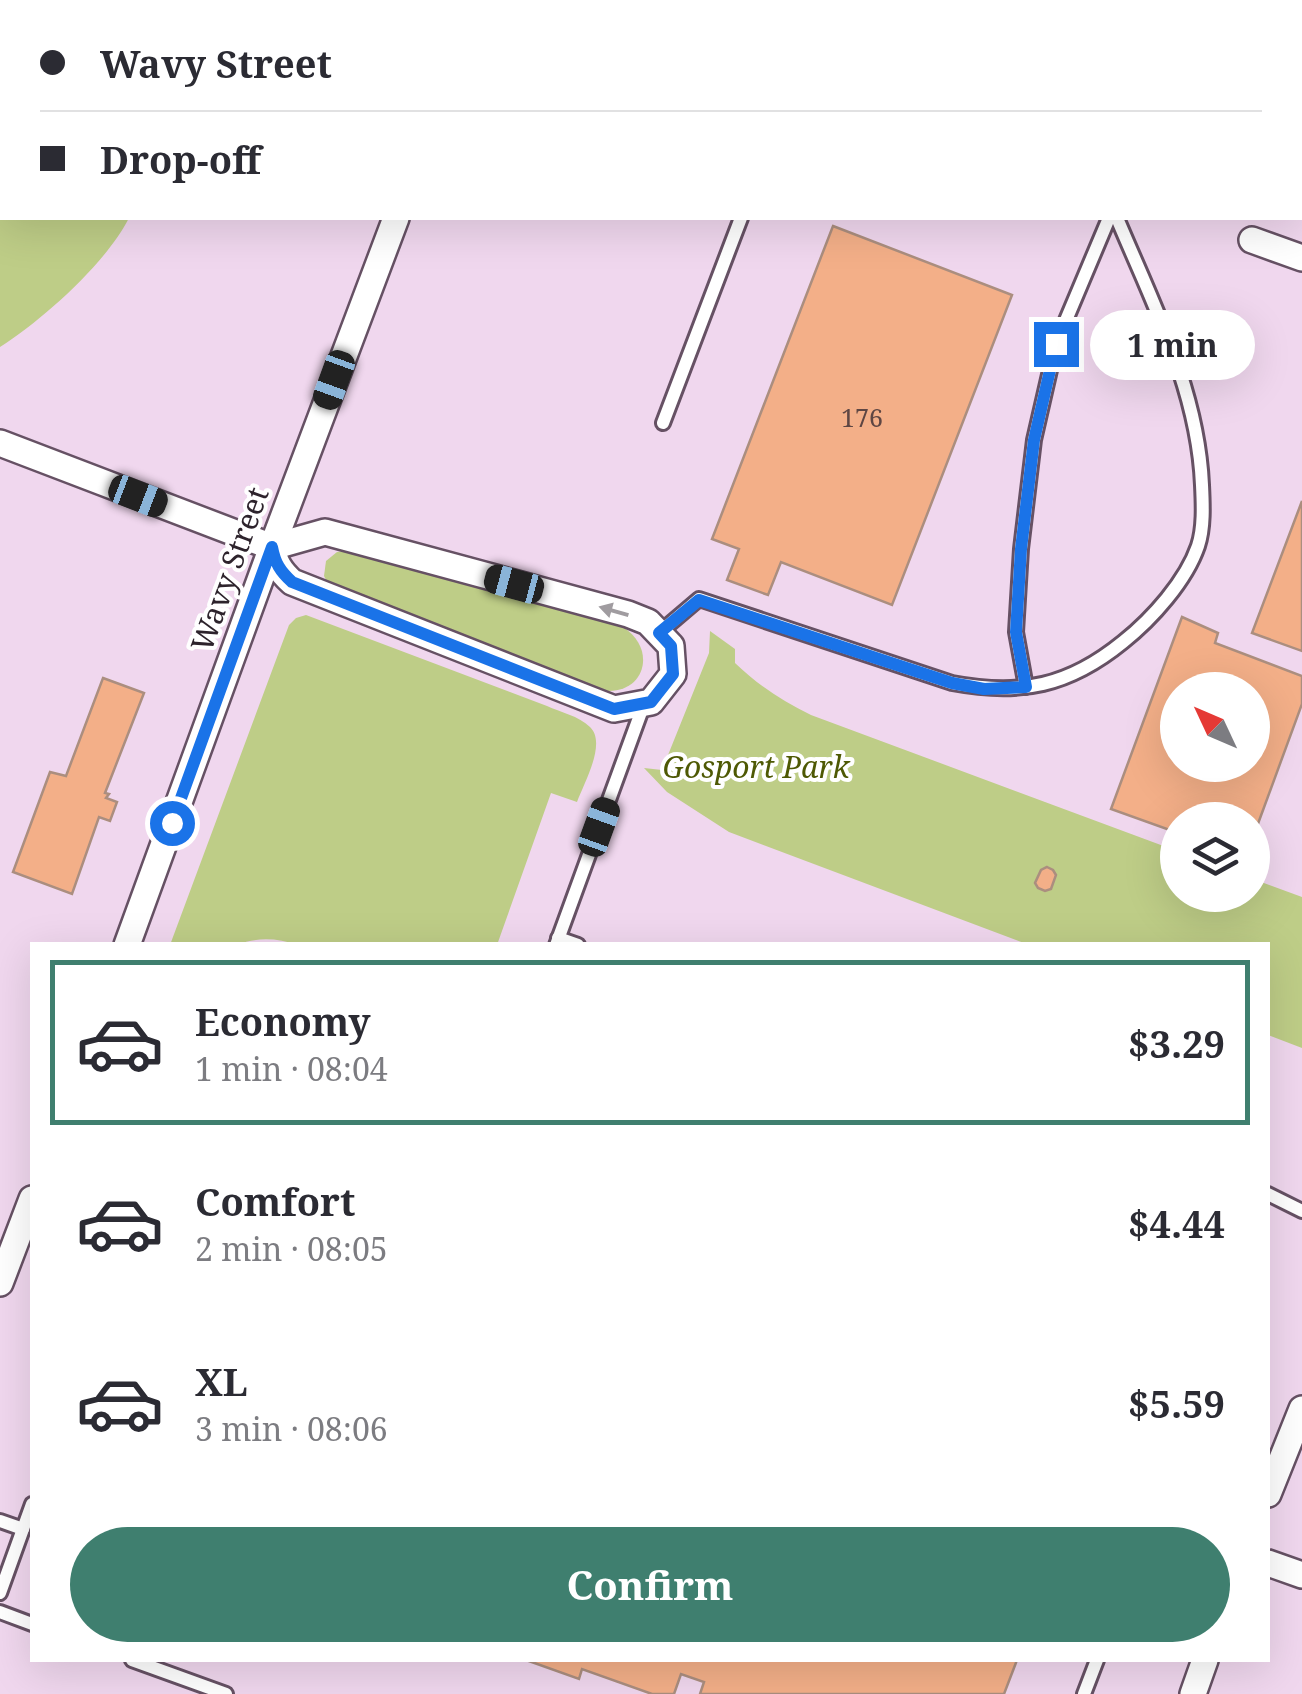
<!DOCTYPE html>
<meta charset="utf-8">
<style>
:root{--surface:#fff;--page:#f7f7f7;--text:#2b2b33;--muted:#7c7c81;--line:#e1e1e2;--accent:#3f7f6f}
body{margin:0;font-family:"Noto Serif",serif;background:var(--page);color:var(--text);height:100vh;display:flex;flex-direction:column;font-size:38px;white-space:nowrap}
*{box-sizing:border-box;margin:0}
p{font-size:32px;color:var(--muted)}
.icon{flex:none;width:55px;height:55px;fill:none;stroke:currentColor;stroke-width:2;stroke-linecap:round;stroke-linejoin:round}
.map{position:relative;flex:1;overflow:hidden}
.details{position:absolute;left:30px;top:942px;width:1240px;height:720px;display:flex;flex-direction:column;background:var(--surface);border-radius:0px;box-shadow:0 10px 40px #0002}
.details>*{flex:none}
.guide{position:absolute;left:0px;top:0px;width:1302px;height:220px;box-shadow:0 10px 40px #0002;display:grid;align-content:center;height:220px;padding:0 40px;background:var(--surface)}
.needle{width:65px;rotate:314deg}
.controls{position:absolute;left:1160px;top:672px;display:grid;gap:20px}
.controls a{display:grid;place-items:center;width:110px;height:110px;border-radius:50%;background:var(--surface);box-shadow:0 10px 40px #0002;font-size:50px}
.end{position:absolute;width:45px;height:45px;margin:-22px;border:12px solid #1a73e8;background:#fff;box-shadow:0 0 0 5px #fff}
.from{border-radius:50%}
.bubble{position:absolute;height:70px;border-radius:35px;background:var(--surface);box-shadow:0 10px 40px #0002;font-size:32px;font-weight:700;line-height:70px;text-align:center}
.car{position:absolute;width:30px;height:60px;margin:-30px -15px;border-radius:12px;box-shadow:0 0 8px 2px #0007;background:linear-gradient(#222 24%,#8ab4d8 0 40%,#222 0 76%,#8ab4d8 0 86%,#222 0)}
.guide b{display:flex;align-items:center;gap:35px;height:95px;font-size:38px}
.guide b+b{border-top:2px solid var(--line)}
.guide i{width:25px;height:25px;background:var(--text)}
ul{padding:18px 0 0;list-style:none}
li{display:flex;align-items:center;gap:30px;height:165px;margin:0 20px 15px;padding:0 20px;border:5px solid transparent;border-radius:0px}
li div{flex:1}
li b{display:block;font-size:38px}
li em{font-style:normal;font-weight:700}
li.selected{border-color:var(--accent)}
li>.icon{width:90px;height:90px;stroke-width:1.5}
.primary-button{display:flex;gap:20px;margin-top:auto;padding:20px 40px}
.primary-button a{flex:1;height:115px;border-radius:60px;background:var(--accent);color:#fff;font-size:40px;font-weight:700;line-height:115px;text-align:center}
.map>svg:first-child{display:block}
.green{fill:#becd87}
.building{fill:#f3af88;stroke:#ab8e7f;stroke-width:2.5;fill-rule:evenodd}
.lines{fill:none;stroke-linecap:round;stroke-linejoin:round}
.lane-casing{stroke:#665164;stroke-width:18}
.street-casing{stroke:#665164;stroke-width:30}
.lane{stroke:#fff;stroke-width:12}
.street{stroke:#fff;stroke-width:25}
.oneway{fill:#a09ca0}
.route{stroke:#1a73e8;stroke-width:12}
.labels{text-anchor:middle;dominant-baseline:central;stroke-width:8;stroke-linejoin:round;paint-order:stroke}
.number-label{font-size:25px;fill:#5e4643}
.street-label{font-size:30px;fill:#2d232c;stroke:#fff}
.park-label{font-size:30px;font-style:italic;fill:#4e5904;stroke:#fff}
</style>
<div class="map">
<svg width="1302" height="1694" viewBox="0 0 1302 1694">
<rect width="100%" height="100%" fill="#f0d7ee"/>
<!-- green -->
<g class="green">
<path d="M0 0H184V2H2V218H129C106 263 44 319 0 347Z"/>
<path d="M344 551 623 627C659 650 644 698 599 690L327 582 324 576 326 561 337 552Z"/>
<path d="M306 615 547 706C560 712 579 716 590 727 607 743 584 783 577 802L551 793 497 945H297C278 938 256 937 237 945H170L289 625 296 618Z"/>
<path d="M710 631 735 649V663C758 685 782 701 811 715L1177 851 1178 895H1252L1253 879 1302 897V1048L1268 1035V945H1029L729 832 667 792 644 768 662 770 709 653Z"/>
</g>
<!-- building -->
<g class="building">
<polygon points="653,0 845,0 844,2 660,2"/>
<polygon points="833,226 1012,295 892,605 781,562 768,595 727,580 739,549 712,539"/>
<polygon points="1302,501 1302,651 1252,633"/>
<path d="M1182 617 1218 633 1215 643 1302 676V704L1252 840V820H1178V833L1111 809ZM1178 690H1252V765H1178Z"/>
<polygon points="103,678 144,693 105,793 109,794 106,798 117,802 110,821 99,817 72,894 13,872 50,772 66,776"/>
<polygon points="1047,867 1053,870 1056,875 1051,889 1045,891 1038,888 1035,883 1041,870"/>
<polygon points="526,1660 1017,1660 1004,1694 700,1694 704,1682 681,1674 674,1694 652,1694 582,1669 579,1679"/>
</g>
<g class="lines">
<defs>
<g id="lane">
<polyline points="583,0 590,2"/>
<polyline points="869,2 870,0"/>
<polyline points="1195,2 1196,0"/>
<polyline points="663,423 741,218"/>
<path d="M659 633 699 599 952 683C1021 696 1069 686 1123 642 1152 619 1186 581 1198 546 1204 528 1203 505 1202 485 1198 390 1153 304 1117 218"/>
<polyline points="1026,687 1016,632 1021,549 1034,440 1056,344 1109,218"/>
<polyline points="558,938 578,945"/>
<polyline points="556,945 644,704"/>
<polyline points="1268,1194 1302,1211"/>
<polyline points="0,1521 23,1529"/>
<polyline points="0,1593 32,1504"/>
<polyline points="0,1612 32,1624"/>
<polyline points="132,1660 226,1694"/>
<polyline points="1084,1694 1097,1660"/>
</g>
<g id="street">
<polyline points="476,2 477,0"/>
<polyline points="1252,240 1302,258"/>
<path d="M0 443 272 547 325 532 628 614 648 622 671 646 673 674 651 702 614 709 292 582C280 571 275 563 272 547"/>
<polyline points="127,945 272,547 396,218"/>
<polyline points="0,1283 32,1199"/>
<polyline points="1268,1494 1302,1409"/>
<polyline points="1268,1563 1302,1575"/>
<polyline points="1193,1694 1205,1660"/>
</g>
</defs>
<!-- lane casing -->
<use href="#lane" class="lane-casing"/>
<!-- street casing -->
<use href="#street" class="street-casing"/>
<!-- lane -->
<use href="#lane" class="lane"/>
<!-- street -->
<use href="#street" class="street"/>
</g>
<!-- one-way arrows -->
<defs><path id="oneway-solid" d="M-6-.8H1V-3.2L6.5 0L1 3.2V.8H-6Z" transform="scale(2.5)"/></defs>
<use class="oneway" href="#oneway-solid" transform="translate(614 611) rotate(-164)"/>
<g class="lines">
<!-- route -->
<path class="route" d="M172 823 272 547C275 563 280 571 292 582L614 709 651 702 673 674 671 646 659 633 699 600 952 683 984 689 1026 687 1016 632 1021 549 1034 440 1056 344"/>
</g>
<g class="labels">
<!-- number labels -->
<g class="number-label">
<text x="862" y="417">176</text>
</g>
<!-- street labels -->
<g class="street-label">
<text transform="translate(229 569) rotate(-70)">Wavy Street</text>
</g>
<!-- park labels -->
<g class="park-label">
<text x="756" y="766">Gosport Park</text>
</g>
</g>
</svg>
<div class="controls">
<a><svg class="needle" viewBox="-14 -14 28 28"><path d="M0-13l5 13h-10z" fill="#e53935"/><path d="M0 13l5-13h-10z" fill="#7c7c81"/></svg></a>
<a><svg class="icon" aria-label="layers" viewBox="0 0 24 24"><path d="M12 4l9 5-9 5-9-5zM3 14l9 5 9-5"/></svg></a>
</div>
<i class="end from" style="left:172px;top:823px"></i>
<i class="end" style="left:1056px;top:344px"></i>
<div class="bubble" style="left:1090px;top:310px;width:165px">1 min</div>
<i class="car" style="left:334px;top:380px;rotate:200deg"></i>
<i class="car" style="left:138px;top:496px;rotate:111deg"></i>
<i class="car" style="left:514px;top:584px;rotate:285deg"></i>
<i class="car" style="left:599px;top:827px;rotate:20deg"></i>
<div class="guide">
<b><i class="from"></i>Wavy Street</b>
<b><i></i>Drop-off</b>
</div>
<section class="details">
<ul>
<li class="selected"><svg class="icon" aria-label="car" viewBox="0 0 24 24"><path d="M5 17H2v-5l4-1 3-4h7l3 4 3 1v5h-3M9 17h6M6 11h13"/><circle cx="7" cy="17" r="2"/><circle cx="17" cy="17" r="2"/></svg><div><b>Economy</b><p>1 min · 08:04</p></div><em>$3.29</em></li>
<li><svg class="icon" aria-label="car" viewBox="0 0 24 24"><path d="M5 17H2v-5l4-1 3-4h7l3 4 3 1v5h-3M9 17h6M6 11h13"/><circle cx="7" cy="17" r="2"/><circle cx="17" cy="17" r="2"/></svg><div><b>Comfort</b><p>2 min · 08:05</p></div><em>$4.44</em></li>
<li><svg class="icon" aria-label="car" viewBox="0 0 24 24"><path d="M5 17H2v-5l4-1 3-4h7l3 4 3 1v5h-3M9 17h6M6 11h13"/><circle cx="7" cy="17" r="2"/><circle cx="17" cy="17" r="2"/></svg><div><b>XL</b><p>3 min · 08:06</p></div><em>$5.59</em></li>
</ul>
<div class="primary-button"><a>Confirm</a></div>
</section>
</div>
